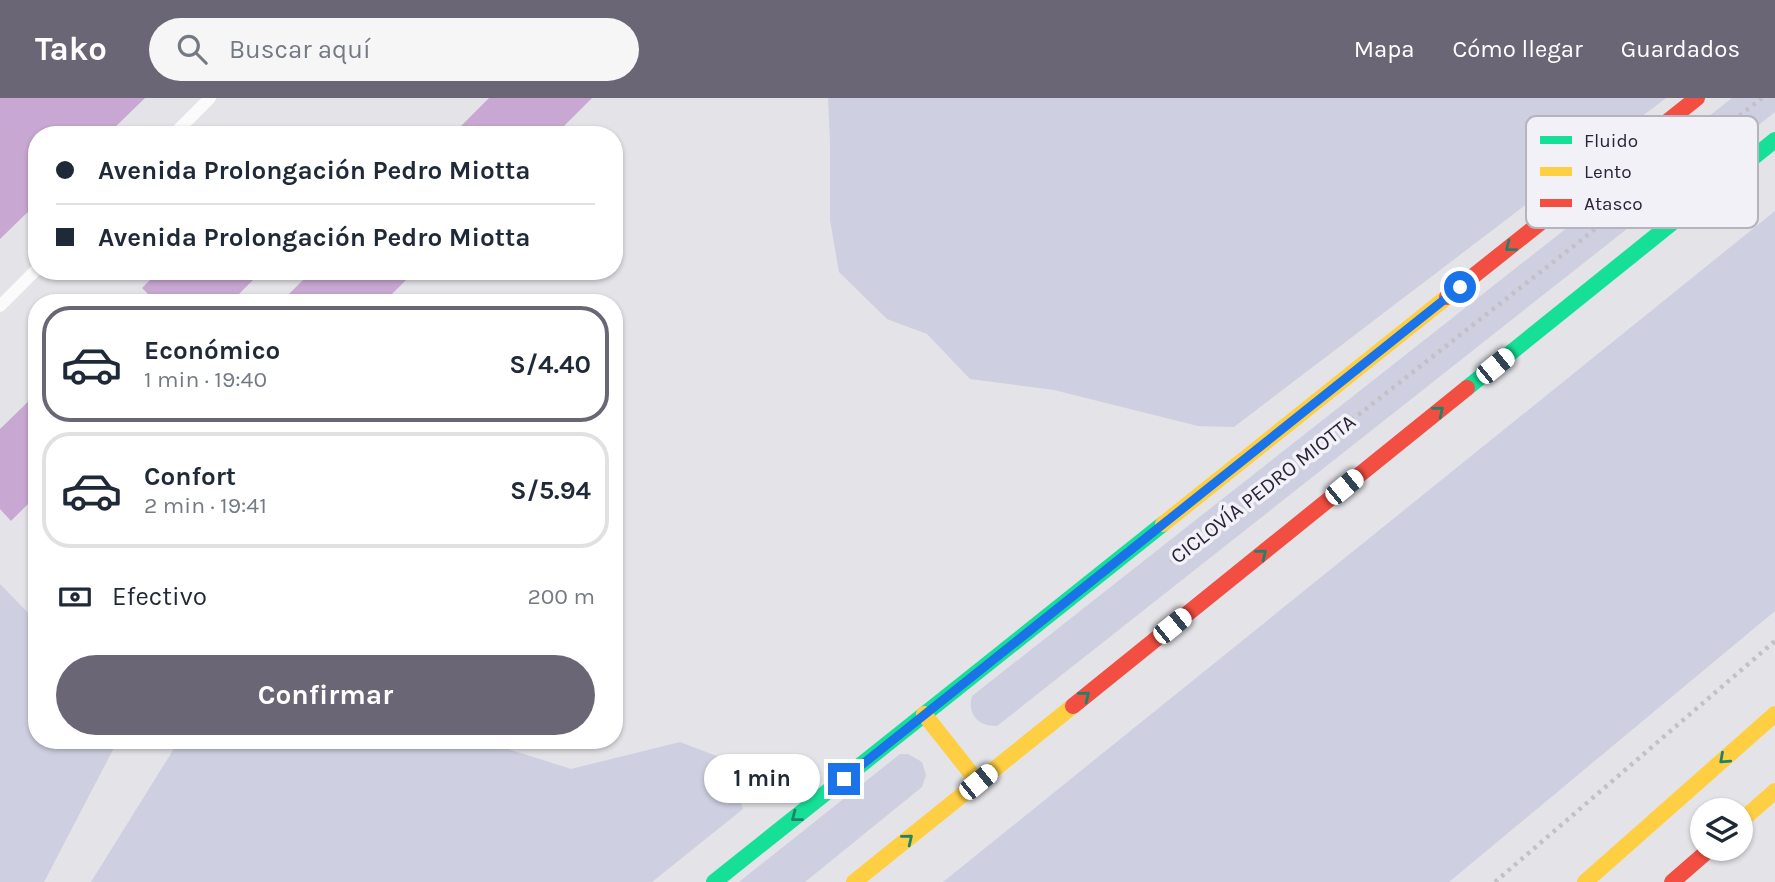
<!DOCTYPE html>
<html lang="es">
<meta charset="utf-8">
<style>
:root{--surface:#fff;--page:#f6f6f7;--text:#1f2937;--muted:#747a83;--line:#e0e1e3;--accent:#6b6676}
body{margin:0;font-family:Karla,sans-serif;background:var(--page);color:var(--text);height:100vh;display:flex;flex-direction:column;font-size:26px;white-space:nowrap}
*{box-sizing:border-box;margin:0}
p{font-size:23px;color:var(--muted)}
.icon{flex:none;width:38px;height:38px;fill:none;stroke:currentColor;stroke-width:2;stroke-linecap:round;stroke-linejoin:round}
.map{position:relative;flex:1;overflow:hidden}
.panel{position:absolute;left:28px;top:196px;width:595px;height:455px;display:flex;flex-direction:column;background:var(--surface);border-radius:28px;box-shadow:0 2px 5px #0004}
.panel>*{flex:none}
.top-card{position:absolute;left:28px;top:28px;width:595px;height:154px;border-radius:28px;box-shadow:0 2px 5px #0004;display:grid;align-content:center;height:154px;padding:0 28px;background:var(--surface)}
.fabs{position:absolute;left:1690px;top:700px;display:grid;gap:14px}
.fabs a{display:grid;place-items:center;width:63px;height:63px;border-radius:50%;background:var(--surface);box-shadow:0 2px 5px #0004;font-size:35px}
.end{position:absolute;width:32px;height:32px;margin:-16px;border:9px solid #1a73e8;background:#fff;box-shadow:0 0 0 4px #fff}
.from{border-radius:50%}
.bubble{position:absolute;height:49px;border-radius:24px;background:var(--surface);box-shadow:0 2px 5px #0004;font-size:23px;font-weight:700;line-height:49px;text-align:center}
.car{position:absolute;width:21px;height:42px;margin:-21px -10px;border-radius:9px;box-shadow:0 0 5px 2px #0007;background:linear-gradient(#fff 24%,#345 0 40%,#fff 0 76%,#345 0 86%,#fff 0)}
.top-card b{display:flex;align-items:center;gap:24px;height:66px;font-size:26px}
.top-card b+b{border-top:2px solid var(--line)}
.top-card i{width:18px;height:18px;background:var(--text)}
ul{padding:12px 0 0;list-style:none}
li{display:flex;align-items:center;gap:21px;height:116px;margin:0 14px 10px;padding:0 14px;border:4px solid var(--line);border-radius:28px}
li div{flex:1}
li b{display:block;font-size:26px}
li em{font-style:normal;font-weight:700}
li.on{border-color:var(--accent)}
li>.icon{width:63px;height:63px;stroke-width:1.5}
.pay{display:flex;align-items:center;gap:18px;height:77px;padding:0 28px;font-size:26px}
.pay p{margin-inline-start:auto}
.action{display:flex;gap:14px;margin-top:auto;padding:14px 28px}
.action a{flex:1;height:80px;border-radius:42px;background:var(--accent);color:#fff;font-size:28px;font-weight:700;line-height:80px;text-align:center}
header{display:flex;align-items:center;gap:42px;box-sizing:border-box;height:98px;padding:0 35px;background:var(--accent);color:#fff}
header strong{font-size:33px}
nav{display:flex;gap:38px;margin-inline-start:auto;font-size:24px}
.search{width:490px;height:63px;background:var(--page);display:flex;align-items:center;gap:18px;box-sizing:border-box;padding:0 24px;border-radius:38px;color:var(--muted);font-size:26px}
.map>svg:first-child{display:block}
.green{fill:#cecfe0}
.water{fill:#c8a8d3}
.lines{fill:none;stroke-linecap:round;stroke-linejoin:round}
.path{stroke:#c3c0c8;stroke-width:4.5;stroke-dasharray:3.5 5;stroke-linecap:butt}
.lane{stroke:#fbfbfc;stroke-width:12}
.fast{stroke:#16e098;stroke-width:16}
.slow{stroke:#ffcf43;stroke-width:16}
.jam{stroke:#f24e42;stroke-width:16}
.oneway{stroke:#208268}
.route{stroke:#1a73e8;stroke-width:9}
.labels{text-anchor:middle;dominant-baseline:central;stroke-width:7;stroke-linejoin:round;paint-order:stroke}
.street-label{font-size:21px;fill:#2b2339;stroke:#f2f1f7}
.key{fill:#f2f1f7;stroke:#b6b3be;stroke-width:2}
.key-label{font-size:19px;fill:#2b2339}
</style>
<header>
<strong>Tako</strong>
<div class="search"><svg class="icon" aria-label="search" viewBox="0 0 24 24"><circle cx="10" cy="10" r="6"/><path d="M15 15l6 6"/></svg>Buscar aquí</div>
<nav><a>Mapa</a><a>Cómo llegar</a><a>Guardados</a></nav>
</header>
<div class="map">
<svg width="1775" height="784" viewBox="0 0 1775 784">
<rect width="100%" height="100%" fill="#e3e3e8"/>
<!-- green -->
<g class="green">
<polygon points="828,0 1666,0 1234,329 1198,328 1054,292 970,281 927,236 887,221 839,174 830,122 830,44"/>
<path d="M1732 0H1775V14L997 628C978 629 967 616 972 598Z"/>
<polygon points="1775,113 1775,513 1449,784 943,784"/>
<polygon points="0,486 37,524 37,642 118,642 44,784 0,784"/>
<polygon points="182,642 480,642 571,671 680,644 727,662 743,711 652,784 91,784 175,649"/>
<polygon points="900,656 908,656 922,664 926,677 922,689 805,784 739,784"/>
</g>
<!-- water -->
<g class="water">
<polygon points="0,0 145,0 107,37 37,37 37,105 0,141"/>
<polygon points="489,0 592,0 555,37 452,37"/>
<polygon points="159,173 262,173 230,205 157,205 142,190"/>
<polygon points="312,173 415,173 383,205 280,205"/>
<polygon points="37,295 37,397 11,423 0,411 0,331"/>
</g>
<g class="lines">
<!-- path -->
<g class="path">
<polyline points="1171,464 1762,0"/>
<polyline points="1495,784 1775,543"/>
</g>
<!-- lane -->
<g class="lane">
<polyline points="173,37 210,0"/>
<polyline points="0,208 37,171"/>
</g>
<!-- fast -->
<g class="fast">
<polyline points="1467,290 1775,42"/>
<polyline points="714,784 1163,426"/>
</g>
<!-- slow -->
<g class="slow">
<polyline points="1163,426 1447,199"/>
<polyline points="924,616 978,684"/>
<polyline points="1741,723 1775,693"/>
<polyline points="854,784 1073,608"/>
<polyline points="1585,784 1775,616"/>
</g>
<!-- jam -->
<g class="jam">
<polyline points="1447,199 1697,0"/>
<polyline points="1073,608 1467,290"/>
<polyline points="1672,784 1710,751"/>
</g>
</g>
<!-- one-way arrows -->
<defs><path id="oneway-chevron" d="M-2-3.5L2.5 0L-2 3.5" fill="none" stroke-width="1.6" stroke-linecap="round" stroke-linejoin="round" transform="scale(1.75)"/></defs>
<g class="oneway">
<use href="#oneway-chevron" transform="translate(1510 149) rotate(142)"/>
<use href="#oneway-chevron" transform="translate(1439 313) rotate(-39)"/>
<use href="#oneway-chevron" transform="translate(1262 456) rotate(-39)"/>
<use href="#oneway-chevron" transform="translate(1085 598) rotate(-39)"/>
<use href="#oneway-chevron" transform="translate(1724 661) rotate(138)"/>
<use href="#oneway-chevron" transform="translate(796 719) rotate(142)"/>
<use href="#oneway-chevron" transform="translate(908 741) rotate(-39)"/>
</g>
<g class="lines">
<!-- route -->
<polyline class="route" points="844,681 1460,189"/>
</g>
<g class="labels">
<!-- street labels -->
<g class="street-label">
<text transform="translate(1263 391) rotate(-38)">CICLOVÍA PEDRO MIOTTA</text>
</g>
</g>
<!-- legend -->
<rect x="1526" y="18" width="232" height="112" rx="10" class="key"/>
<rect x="1540" y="38" width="32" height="8" fill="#16e098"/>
<rect x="1540" y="69" width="32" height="9" fill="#ffcf43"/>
<rect x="1540" y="101" width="32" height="8" fill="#f24e42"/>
<g class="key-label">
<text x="1584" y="49">Fluido</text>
<text x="1584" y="80">Lento</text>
<text x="1584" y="112">Atasco</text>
</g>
</svg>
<div class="fabs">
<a><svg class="icon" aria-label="layers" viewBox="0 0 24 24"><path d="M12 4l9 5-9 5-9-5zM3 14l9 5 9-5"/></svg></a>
</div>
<i class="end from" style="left:1460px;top:189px"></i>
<i class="end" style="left:844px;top:681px"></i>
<div class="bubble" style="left:704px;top:656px;width:116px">1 min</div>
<i class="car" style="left:1495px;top:268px;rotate:51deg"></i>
<i class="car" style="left:1344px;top:389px;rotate:51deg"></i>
<i class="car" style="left:1172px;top:528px;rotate:51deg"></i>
<i class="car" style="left:978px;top:684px;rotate:51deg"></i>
<div class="top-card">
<b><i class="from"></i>Avenida Prolongación Pedro Miotta</b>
<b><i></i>Avenida Prolongación Pedro Miotta</b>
</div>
<section class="panel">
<ul>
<li class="on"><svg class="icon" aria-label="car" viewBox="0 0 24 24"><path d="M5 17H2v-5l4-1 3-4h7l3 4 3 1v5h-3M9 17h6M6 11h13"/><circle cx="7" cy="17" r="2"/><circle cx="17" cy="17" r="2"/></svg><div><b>Económico</b><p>1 min · 19:40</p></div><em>S/4.40</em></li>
<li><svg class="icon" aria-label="car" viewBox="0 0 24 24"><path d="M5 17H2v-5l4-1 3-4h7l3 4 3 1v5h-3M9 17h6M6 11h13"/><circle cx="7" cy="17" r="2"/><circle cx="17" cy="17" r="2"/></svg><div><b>Confort</b><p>2 min · 19:41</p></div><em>S/5.94</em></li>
</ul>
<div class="pay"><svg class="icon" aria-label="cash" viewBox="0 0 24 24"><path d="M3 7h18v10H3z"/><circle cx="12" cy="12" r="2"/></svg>Efectivo<p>200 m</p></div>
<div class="action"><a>Confirmar</a></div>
</section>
</div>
